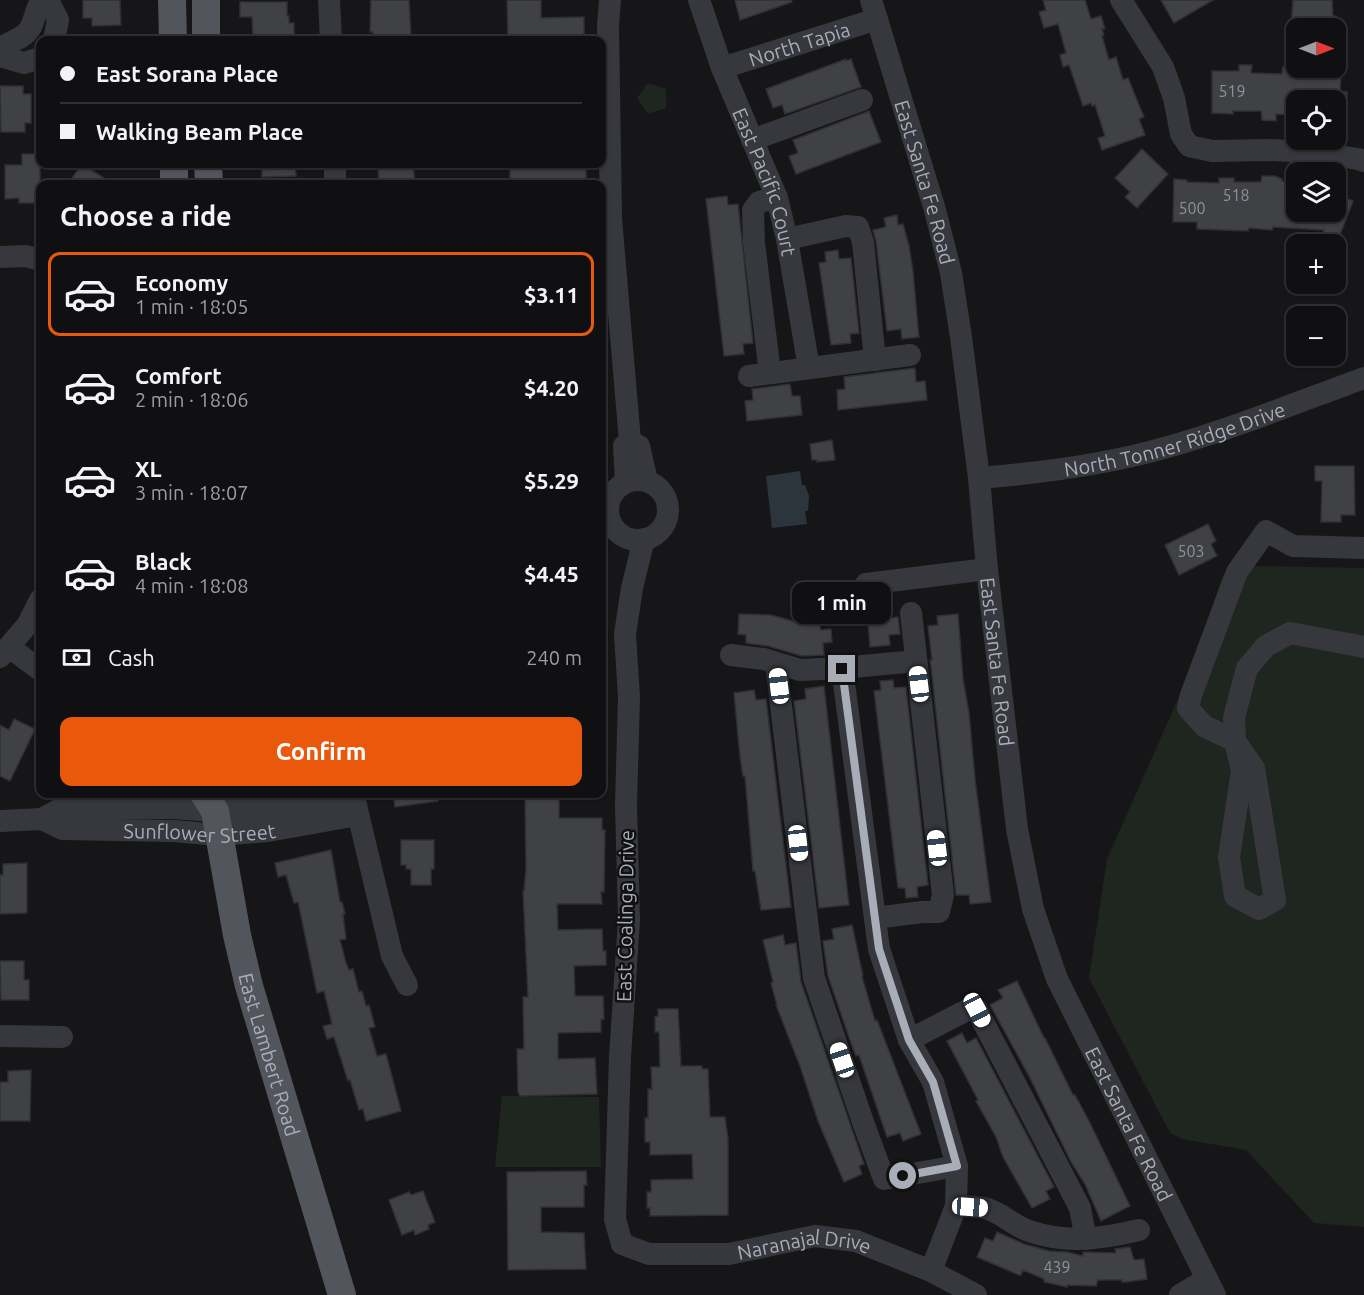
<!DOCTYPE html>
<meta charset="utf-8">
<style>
:root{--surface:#101012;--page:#1e1e20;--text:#f1f3f6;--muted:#9c9d9f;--line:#303032;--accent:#ea580c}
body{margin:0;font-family:Ubuntu,sans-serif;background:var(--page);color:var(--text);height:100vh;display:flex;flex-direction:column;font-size:22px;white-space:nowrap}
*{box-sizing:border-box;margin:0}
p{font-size:20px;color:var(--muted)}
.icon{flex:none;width:33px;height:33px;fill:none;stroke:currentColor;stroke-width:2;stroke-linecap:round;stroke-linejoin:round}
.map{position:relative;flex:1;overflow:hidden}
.side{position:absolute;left:36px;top:180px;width:570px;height:618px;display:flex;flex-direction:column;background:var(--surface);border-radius:12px;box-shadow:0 2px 4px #0004,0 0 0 2px var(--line)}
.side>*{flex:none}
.hud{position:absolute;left:36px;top:36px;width:570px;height:132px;border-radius:12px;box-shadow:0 2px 4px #0004,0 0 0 2px var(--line);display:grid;align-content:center;height:132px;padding:0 24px;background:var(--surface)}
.needle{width:39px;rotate:90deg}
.tools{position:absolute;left:1286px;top:18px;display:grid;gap:12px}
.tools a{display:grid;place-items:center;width:60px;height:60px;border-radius:12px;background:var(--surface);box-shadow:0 2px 4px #0004,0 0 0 2px var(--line);font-size:30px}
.end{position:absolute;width:27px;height:27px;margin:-14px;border:8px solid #a8adb8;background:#111;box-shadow:0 0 0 3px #111}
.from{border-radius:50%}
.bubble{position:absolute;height:42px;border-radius:12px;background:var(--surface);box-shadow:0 2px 4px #0004,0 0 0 2px var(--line);font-size:20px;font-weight:700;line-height:42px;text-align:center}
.car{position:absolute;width:18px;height:36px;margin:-18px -9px;border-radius:8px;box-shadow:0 0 4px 2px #0007;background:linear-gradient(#fff 24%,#345 0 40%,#fff 0 76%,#345 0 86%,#fff 0)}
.hud b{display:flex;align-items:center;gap:21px;height:57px;font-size:22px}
.hud b+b{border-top:2px solid var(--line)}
.hud i{width:15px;height:15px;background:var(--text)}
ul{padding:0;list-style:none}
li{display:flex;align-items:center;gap:18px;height:84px;margin:0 12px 9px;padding:0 12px;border:3px solid transparent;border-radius:12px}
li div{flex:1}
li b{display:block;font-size:22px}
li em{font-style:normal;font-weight:700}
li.active{border-color:var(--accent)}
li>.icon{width:54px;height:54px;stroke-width:1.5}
h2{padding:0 24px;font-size:27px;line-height:72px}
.pay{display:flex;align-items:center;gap:15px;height:66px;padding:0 24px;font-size:22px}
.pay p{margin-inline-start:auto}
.cta{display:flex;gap:12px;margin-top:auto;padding:12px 24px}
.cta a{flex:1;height:69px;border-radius:12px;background:var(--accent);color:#fff;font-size:24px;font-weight:700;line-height:69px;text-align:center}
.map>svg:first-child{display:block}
.green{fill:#1e261f}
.water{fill:#2c353c}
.building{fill:#404145;stroke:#303034;stroke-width:1.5}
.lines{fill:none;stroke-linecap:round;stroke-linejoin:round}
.minor{stroke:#37383d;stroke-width:22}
.major{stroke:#53555c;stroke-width:28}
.route{stroke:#a8adb8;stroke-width:8}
.labels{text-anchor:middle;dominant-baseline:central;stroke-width:5;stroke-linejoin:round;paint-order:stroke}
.number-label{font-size:16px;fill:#8e929b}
.street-label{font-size:20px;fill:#a8adb8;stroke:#111113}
</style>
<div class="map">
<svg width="1364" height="1295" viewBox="0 0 1364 1295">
<rect width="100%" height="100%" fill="#161618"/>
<!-- green -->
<g class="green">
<polygon points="648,83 666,89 666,108 648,114 637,98"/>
<polygon points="1236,557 1255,566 1364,568 1364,1227 1314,1223 1246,1150 1182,1139 1170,1133 1089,978 1107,859 1194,663 1222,577"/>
<polygon points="502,1096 599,1097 601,1167 495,1167"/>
</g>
<!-- water -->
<polygon class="water" points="800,471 802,485 805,485 809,496 808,511 805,511 807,524 772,528 766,476"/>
<!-- building -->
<g class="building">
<polygon points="83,0 120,0 121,25 92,26 92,18 83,18"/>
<polygon points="371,0 409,0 411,38 407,38 407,40 373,40 373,32 370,32"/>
<polygon points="507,0 541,0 541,18 584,17 584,40 508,40"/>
<polygon points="735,0 791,0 792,2 740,20"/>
<polygon points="1043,0 1085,0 1091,19 1101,16 1105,29 1102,29 1104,35 1102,36 1109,60 1116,57 1123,80 1128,78 1144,117 1139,119 1145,135 1102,150 1098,138 1105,136 1095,105 1092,106 1091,103 1083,106 1069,65 1063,67 1060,55 1066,53 1058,24 1044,28 1039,12 1046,10"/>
<polygon points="1161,0 1213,0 1174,23"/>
<polygon points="1293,0 1332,0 1333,16 1336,16 1336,28 1291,28"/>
<polygon points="240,2 287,2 287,16 289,16 289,23 294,23 294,38 253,38 252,17 240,17"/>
<polygon points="846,59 846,61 851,59 861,87 785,114 782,105 773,108 766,89"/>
<polygon points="1239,65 1252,65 1251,73 1282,74 1283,67 1300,68 1300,71 1341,72 1340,92 1347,92 1347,119 1335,119 1335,100 1296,100 1296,115 1276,114 1276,121 1262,120 1261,111 1233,111 1233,114 1212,113 1212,71 1239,71"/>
<polygon points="0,86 23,86 23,94 31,94 31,123 25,123 25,132 1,132"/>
<polygon points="869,111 881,142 796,174 789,156 798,153 793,140"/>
<polygon points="1142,149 1168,174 1137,208 1125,197 1130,192 1115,178"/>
<polygon points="22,154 40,154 40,203 19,203 19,198 5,199 5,165 22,165"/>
<polygon points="82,164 99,175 113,184 68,184"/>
<polygon points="262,164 295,164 296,176 262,177"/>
<polygon points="380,164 413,164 415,183 379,184 378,166 381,166"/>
<rect x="510" y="164" width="76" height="20"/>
<polygon points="1262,176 1275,176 1282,179 1282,181 1296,182 1296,212 1335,212 1335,194 1353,201 1336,245 1320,240 1324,230 1273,227 1272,230 1249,228 1248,231 1197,229 1197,222 1173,222 1174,179 1187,180 1187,182 1219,183 1219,178 1234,178 1234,182 1261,182"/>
<polygon points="727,196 728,205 738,204 753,343 743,344 744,354 724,356 706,199"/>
<polygon points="897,215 898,225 903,224 909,246 913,271 918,328 919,337 902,339 901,329 887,331 876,241 873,230 886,227 884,218"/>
<polygon points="838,250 839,259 851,258 859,333 850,334 851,343 831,345 819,263 826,262 825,252"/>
<polygon points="915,368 916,382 925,381 927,400 838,410 837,390 845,389 844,377"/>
<polygon points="790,384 792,396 800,396 802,415 747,421 745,401 753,400 752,389"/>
<polygon points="832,440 835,460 817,462 817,460 812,460 810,444"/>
<polygon points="1315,466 1354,466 1355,515 1341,515 1341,522 1321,522 1322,481 1315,481"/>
<polygon points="1208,524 1216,541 1211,544 1217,556 1179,575 1165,545"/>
<polygon points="739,614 771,615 807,625 819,624 821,630 831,629 832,642 823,643 824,655 802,656 768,646 746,643 746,635 738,634"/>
<polygon points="958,614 963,679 969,713 975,779 991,902 970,904 969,895 956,895 931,667 930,660 932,660 928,626 938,625 937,616"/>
<polygon points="898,617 900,634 889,635 890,645 870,647 868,621"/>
<polygon points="893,680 894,688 906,687 928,885 917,887 918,897 906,898 905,888 898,888 874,691 881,690 880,681"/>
<polygon points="824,686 849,905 819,908 794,701 806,699 805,689"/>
<polygon points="754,690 756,700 766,699 791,907 761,910 755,871 753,871 745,776 743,776 740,757 734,693"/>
<polygon points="14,719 35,729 10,781 0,776 0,725 9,730"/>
<polygon points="393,794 437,794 438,801 395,807"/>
<polygon points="525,794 559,794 559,818 602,818 602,830 605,830 604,892 601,892 602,904 557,904 558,930 602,929 603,951 606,951 606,965 574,966 575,996 603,996 604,1019 601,1019 601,1032 558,1033 558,1059 595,1058 597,1094 520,1096 518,1092 517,1049 524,1049 523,997 528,997 523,891 524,891 526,868"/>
<polygon points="401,840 434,840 434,869 431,869 431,885 411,885 411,869 406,869 406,865 401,865"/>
<polygon points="331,850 340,902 342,902 345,914 343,914 346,939 340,940 346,963 349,970 353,969 359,992 362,991 366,1006 369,1005 375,1027 369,1028 377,1056 386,1054 401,1111 366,1121 363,1109 359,1110 350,1080 348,1081 334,1037 327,1039 323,1026 332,1024 324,991 317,993 298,902 294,903 286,875 278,877 275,863"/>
<polygon points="27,863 27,913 0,914 0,875 3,875 3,864"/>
<polygon points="852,925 863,976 862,977 875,1021 877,1020 921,1134 903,1141 900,1133 887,1137 859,1055 856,1056 853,1049 828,976 823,941 834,939 832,929"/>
<polygon points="783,935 785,945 796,943 801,982 864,1164 859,1166 862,1174 844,1182 818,1121 800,1066 776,1005 777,1005 771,983 773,982 763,940"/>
<polygon points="0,961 24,961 24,980 29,980 29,1000 1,1000"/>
<polygon points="1017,981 1044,1038 1045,1038 1073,1095 1075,1095 1090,1123 1130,1206 1101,1221 1085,1184 1071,1162 1029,1076 990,1005 1003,998 998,990"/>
<polygon points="658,1009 678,1009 681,1066 702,1066 702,1069 708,1069 710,1117 725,1117 728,1139 728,1215 650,1216 650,1208 647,1208 647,1192 651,1192 651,1180 693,1179 692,1154 650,1155 650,1142 645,1142 645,1118 648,1118 648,1089 652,1089 651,1067 660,1067 659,1032 655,1032 655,1017 658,1016"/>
<polygon points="962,1033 967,1043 976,1038 1054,1187 1046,1191 1050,1199 1032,1208 1003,1157 996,1137 976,1101 978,1100 947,1041"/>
<polygon points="31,1070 30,1121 0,1121 0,1082 8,1082 8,1071"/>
<polygon points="586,1171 587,1185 584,1185 584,1207 541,1207 541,1232 584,1233 586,1269 508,1270 507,1172"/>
<polygon points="423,1191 435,1222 428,1225 429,1229 415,1235 414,1230 402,1235 389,1200 409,1192 411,1195"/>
<polygon points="997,1232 1024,1244 1049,1251 1067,1252 1083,1256 1083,1252 1116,1253 1115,1249 1130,1247 1134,1260 1144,1259 1147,1279 1127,1282 1122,1282 1122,1280 1098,1280 1096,1286 1067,1285 1067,1287 1044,1282 1044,1279 1023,1270 1021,1275 1019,1275 977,1257 985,1238 993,1241"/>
</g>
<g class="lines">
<!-- minor -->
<g class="minor">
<polyline points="48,0 58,20 54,40"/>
<polyline points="329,0 331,40"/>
<polyline points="610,0 608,26 611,219 630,441 624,446 626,482"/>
<path id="s1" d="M699 0 722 68 777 198 787 239 809 368"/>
<path id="s2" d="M871 0 935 210 951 273 961 337 979 478 987 569 1017 829 1033 909 1057 979 1215 1295"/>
<polyline points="1121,0 1163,67 1174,98 1181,134 1189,146 1212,151 1269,150 1312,152 1358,159 1364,161"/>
<path d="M0 48C13 40 28 38 33 22 36 13 36 8 42 0"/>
<polyline points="0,56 24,63 40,58"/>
<path id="s3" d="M722 68 877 19"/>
<polyline points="752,140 862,100"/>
<polyline points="335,164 335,184"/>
<polyline points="787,239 846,226 858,227 863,242 875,360"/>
<polyline points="0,257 26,256 40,260"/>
<polyline points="770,373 754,243 753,210 759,202 777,198"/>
<polyline points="749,376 910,355"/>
<polyline points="630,441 639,446 647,481"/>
<path id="s4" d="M979 478C1041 473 1104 465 1164 448 1232 429 1298 402 1364 378"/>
<circle cx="638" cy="510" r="30"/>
<path id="s5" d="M644 539 632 588 625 634 629 697 626 805 629 920 620 1057 615 1219 622 1244 649 1254H729L815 1236 856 1241 931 1271 976 1295"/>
<polyline points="1364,548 1293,546 1266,531 1237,572 1191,695 1188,708 1204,726 1235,741 1254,768 1275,900 1259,909 1235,896 1229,857 1242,771 1235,741 1234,718 1247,668 1266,646 1290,633 1364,647"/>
<polyline points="866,584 987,569"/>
<polyline points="9,647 40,670"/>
<polyline points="731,655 764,659 800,670 842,668 916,661"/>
<polyline points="0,657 28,624 40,600"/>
<polyline points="776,664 814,978 863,1122 884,1179 957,1166"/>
<polyline points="842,668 879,949 909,1040 933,1082 957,1166 956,1206 931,1271"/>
<polyline points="231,794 256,803 272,806"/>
<polyline points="355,801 392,956 407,985"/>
<path id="s6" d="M42 819 62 829 174 831 219 835 268 831 358 815"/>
<polyline points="0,821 42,819 62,808 173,808 215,811 241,815 354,797"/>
<polyline points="875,918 922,912 939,912 943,895 911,613"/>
<polyline points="0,1036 62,1037"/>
<polyline points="909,1040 971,1008 977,1010 1080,1208 1086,1239"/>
<path d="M956 1206C965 1206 975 1206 984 1208 1000 1211 1013 1226 1029 1231 1067 1244 1101 1239 1139 1230"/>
<polyline points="1180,1295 1207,1279"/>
</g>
<!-- major -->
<g class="major">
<polyline points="172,0 173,40"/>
<polyline points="206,0 206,40"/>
<polyline points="174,164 174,184"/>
<polyline points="208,164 209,184"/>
<path id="s7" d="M204 794 215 811 237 935 249 986 342 1295"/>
</g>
</g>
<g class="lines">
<!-- route -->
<polyline class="route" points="842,669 879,949 909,1040 933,1082 957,1166 903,1176"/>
</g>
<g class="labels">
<!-- number labels -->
<g class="number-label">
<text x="1232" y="91">519</text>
<text x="1236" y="195">518</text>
<text x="1192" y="208">500</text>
<text x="1191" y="551">503</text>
<text x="1057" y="1267">439</text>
</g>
<!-- street labels -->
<g class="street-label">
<text stroke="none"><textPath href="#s3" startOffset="81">North Tapia</textPath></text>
<text stroke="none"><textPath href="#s1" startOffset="194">East Pacific Court</textPath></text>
<text stroke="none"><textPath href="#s2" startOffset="190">East Santa Fe Road</textPath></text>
<text stroke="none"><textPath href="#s4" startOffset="200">North Tonner Ridge Drive</textPath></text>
<text stroke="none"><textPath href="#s2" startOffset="676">East Santa Fe Road</textPath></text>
<text stroke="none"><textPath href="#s6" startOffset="160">Sunflower Street</textPath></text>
<text transform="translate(625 916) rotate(-89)">East Coalinga Drive</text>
<text stroke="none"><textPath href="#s7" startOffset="270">East Lambert Road</textPath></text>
<text stroke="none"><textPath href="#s2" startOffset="1162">East Santa Fe Road</textPath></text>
<text stroke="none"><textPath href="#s5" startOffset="894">Naranajal Drive</textPath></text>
</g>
</g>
</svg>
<div class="tools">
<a><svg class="needle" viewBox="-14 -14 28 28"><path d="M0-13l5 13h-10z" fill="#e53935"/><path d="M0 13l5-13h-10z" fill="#9c9d9f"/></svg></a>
<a><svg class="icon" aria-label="locate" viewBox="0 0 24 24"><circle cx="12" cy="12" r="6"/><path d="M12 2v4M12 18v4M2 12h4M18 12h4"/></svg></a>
<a><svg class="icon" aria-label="layers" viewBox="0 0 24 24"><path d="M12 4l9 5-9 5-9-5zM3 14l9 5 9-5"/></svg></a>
<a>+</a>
<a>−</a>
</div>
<i class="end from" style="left:903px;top:1176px"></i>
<i class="end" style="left:842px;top:669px"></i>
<div class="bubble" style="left:792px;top:582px;width:99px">1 min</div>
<i class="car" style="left:919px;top:684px;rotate:353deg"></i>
<i class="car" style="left:779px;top:686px;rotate:353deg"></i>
<i class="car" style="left:798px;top:843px;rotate:173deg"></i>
<i class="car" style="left:937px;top:848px;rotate:353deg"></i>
<i class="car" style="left:977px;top:1010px;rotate:152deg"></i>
<i class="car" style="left:842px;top:1060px;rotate:341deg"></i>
<i class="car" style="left:970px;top:1207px;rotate:94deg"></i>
<div class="hud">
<b><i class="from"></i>East Sorana Place</b>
<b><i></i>Walking Beam Place</b>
</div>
<section class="side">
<h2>Choose a ride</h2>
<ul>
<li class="active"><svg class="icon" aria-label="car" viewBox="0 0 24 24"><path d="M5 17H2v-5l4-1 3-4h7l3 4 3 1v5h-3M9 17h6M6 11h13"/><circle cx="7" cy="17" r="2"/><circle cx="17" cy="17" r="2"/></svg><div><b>Economy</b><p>1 min · 18:05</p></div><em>$3.11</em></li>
<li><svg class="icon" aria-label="car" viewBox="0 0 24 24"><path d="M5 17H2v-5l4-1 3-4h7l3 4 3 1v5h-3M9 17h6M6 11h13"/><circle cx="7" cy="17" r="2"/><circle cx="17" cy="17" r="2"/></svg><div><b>Comfort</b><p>2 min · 18:06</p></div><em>$4.20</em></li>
<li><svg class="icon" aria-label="car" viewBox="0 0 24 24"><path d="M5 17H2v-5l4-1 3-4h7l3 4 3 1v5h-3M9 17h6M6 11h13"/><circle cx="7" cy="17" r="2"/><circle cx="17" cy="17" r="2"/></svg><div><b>XL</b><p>3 min · 18:07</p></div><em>$5.29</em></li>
<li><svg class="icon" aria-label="car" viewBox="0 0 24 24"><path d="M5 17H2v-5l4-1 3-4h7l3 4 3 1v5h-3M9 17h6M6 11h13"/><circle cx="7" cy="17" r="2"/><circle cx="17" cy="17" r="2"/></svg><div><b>Black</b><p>4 min · 18:08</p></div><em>$4.45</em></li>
</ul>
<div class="pay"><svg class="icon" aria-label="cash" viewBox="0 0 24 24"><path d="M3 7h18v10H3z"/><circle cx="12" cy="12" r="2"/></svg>Cash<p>240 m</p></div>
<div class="cta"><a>Confirm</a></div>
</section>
</div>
